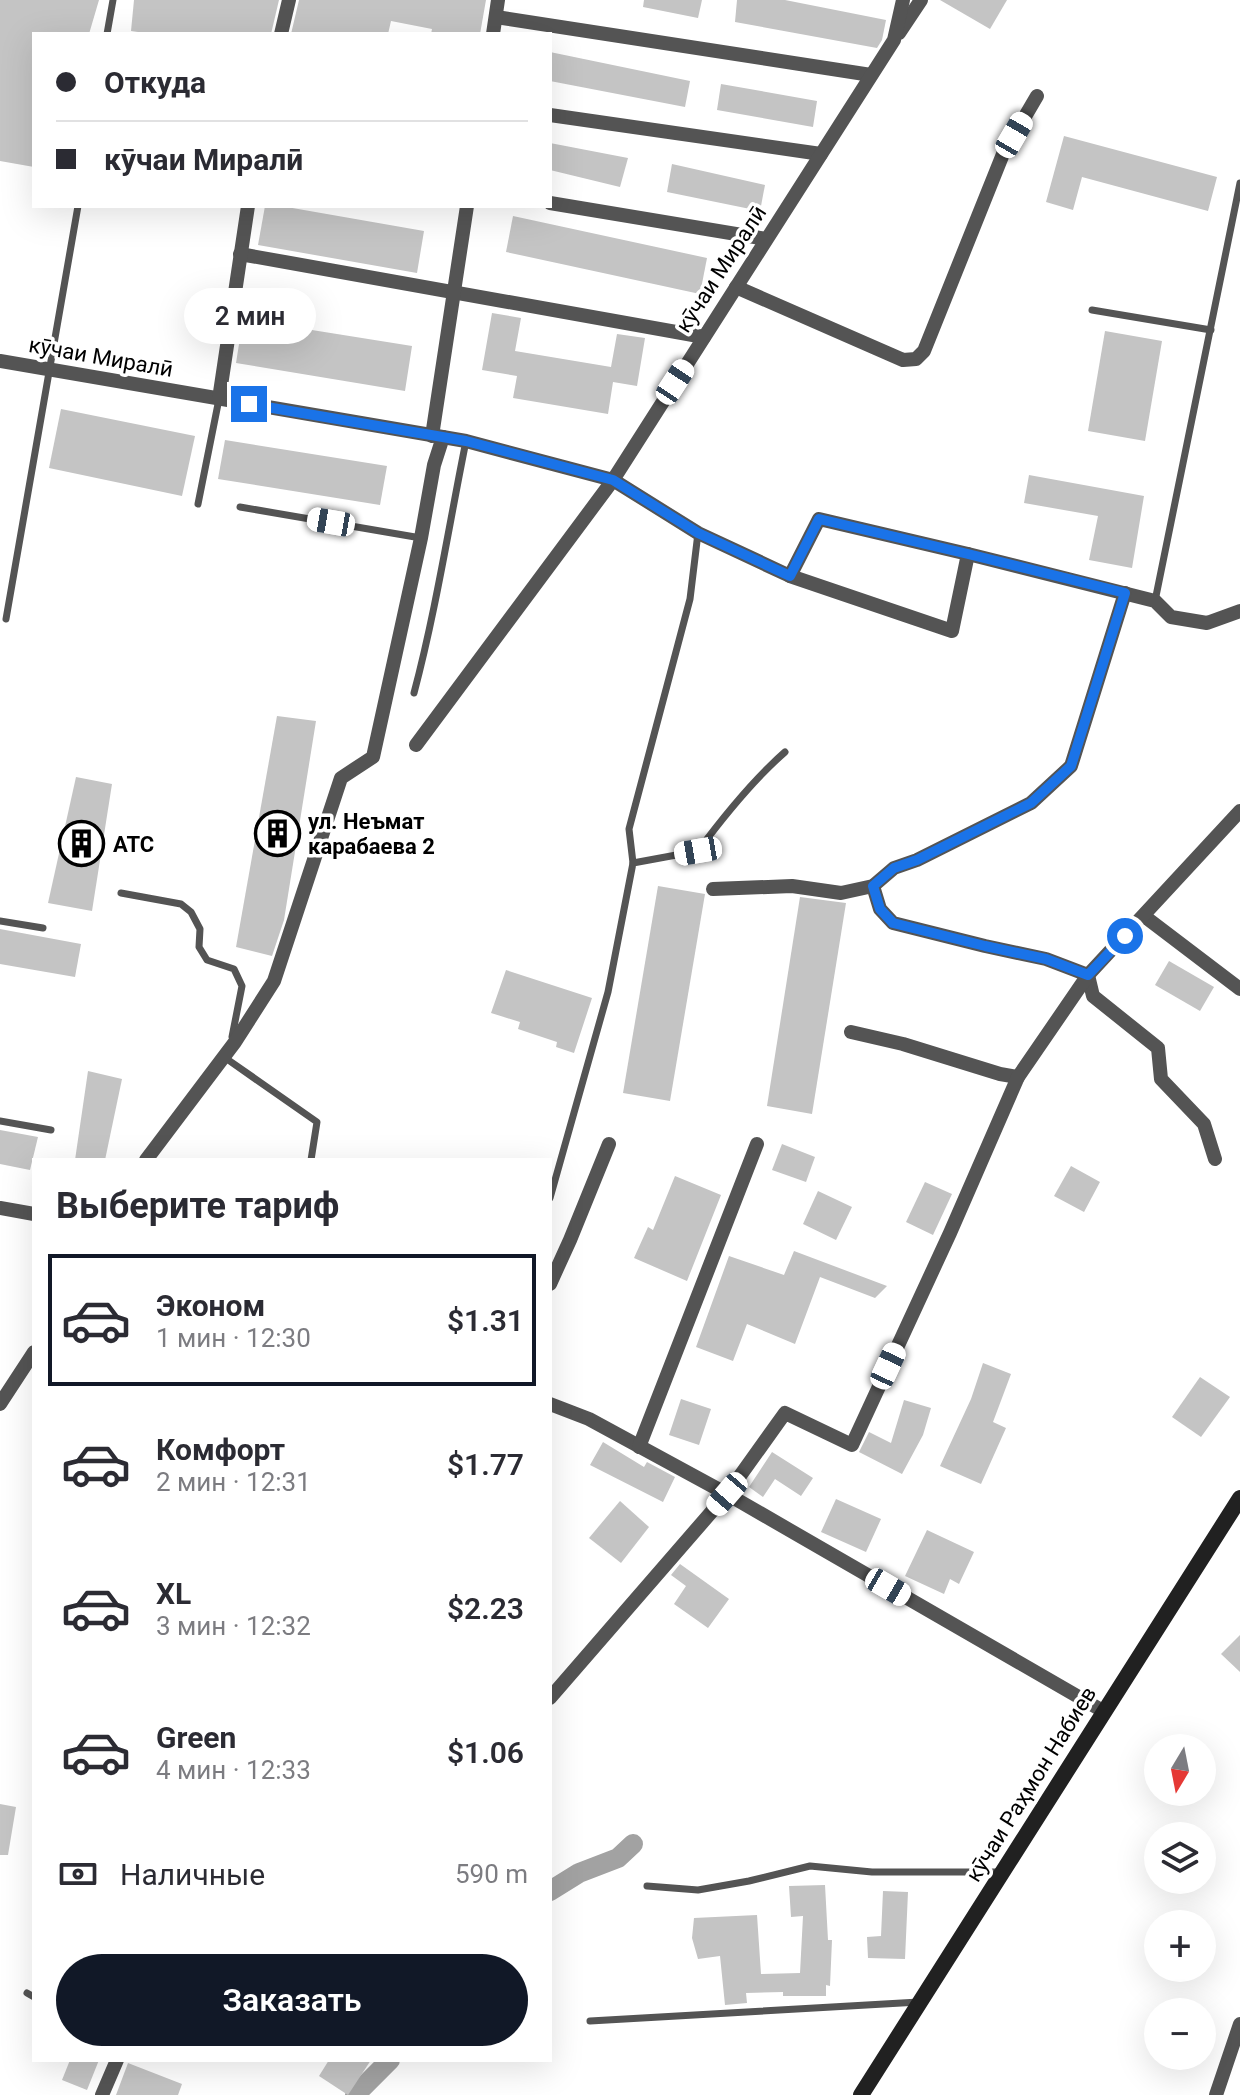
<!DOCTYPE html>
<html lang="ru">
<meta charset="utf-8">
<style>
:root{--surface:#fff;--page:#f2f2f3;--text:#2b2b33;--muted:#7c7c81;--line:#e1e1e2;--accent:#111827}
body{margin:0;font-family:Roboto,sans-serif;background:var(--page);color:var(--text);height:100vh;display:flex;flex-direction:column;font-size:30px;white-space:nowrap}
*{box-sizing:border-box;margin:0}
p{font-size:26px;color:var(--muted)}
.icon{flex:none;width:44px;height:44px;fill:none;stroke:currentColor;stroke-width:2;stroke-linecap:round;stroke-linejoin:round}
.map{position:relative;flex:1;overflow:hidden}
.drawer{position:absolute;left:32px;top:1158px;width:520px;height:904px;display:flex;flex-direction:column;background:var(--surface);border-radius:0px;box-shadow:0 8px 32px #0002}
.drawer>*{flex:none}
.guide{position:absolute;left:32px;top:32px;width:520px;height:176px;border-radius:0px;box-shadow:0 8px 32px #0002;display:grid;align-content:center;height:176px;padding:0 24px;background:var(--surface)}
.needle{width:52px;rotate:190deg}
.controls{position:absolute;left:1144px;top:1734px;display:grid;gap:16px}
.controls a{display:grid;place-items:center;width:72px;height:72px;border-radius:50%;background:var(--surface);box-shadow:0 8px 32px #0002;font-size:40px}
.end{position:absolute;width:36px;height:36px;margin:-18px;border:10px solid #1a73e8;background:#fff;box-shadow:0 0 0 4px #fff}
.from{border-radius:50%}
.bubble{position:absolute;height:56px;border-radius:28px;background:var(--surface);box-shadow:0 8px 32px #0002;font-size:26px;font-weight:600;line-height:56px;text-align:center}
.car{position:absolute;width:24px;height:48px;margin:-24px -12px;border-radius:10px;box-shadow:0 0 6px 2px #0007;background:linear-gradient(#fff 24%,#345 0 40%,#fff 0 76%,#345 0 86%,#fff 0)}
.guide b{display:flex;align-items:center;gap:28px;height:76px;font-size:30px}
.guide b+b{border-top:2px solid var(--line)}
.guide i{width:20px;height:20px;background:var(--text)}
ul{padding:0;list-style:none}
li{display:flex;align-items:center;gap:24px;height:132px;margin:0 16px 12px;padding:0 8px;border:4px solid transparent;border-radius:0px}
li div{flex:1}
li b{display:block;font-size:30px}
li em{font-style:normal;font-weight:600}
li.active{border-color:var(--accent)}
li>.icon{width:72px;height:72px;stroke-width:1.5}
h2{padding:0 24px;font-size:36px;line-height:96px}
.pay{display:flex;align-items:center;gap:20px;height:88px;padding:0 24px;font-size:30px}
.pay p{margin-inline-start:auto}
.action{display:flex;gap:16px;margin-top:auto;padding:16px 24px}
.action a{flex:1;height:92px;border-radius:48px;background:var(--accent);color:#fff;font-size:32px;font-weight:600;line-height:92px;text-align:center}
.map>svg:first-child{display:block}
.lines{fill:none;stroke-linecap:round;stroke-linejoin:round}
.canal{stroke:#a2a2a2;stroke-width:20}
.building{fill:#c4c4c4}
.lane{stroke:#545454;stroke-width:7}
.street{stroke:#545454;stroke-width:14}
.secondary{stroke:#212121;stroke-width:16}
.route{stroke:#1a73e8;stroke-width:10}
.labels{text-anchor:middle;dominant-baseline:central;stroke-width:7;stroke-linejoin:round;paint-order:stroke}
.street-label{font-size:22px;fill:#000;stroke:#fff}
.poi-label{font-size:22px;font-weight:bold;fill:#000;stroke:#fff;text-anchor:start}
</style>
<div class="map">
<svg width="1240" height="2095" viewBox="0 0 1240 2095">
<rect width="100%" height="100%" fill="#fff"/>
<g class="lines">
<!-- canal -->
<g class="canal">
<polyline points="550,1891 579,1873 618,1858 633,1844"/>
<polyline points="355,2095 390,2060"/>
</g>
</g>
<!-- building -->
<g class="building">
<polygon points="0,0 99,0 89,34 34,34 34,167 0,161"/>
<polygon points="134,0 279,0 271,34 152,34 131,31"/>
<polygon points="299,0 486,0 480,34 431,34 432,29 391,21 388,34 291,34"/>
<polygon points="644,0 702,0 698,18 643,7"/>
<polygon points="737,0 785,0 886,20 882,40 877,48 735,22"/>
<polygon points="940,0 1007,0 990,29"/>
<polygon points="550,52 690,81 685,107 550,81"/>
<polygon points="721,84 817,101 813,127 717,110"/>
<polygon points="1064,136 1217,177 1208,211 1082,177 1073,210 1046,202"/>
<polygon points="550,143 628,158 620,187 550,170"/>
<polygon points="672,164 765,185 760,211 667,192"/>
<polygon points="265,206 281,206 424,231 417,273 258,245"/>
<polygon points="513,216 707,258 700,294 506,252"/>
<polygon points="492,313 521,318 515,351 611,367 617,334 645,338 637,386 613,382 608,414 513,398 517,376 482,370"/>
<polygon points="243,319 412,346 405,391 236,363"/>
<polygon points="1105,331 1162,341 1145,441 1088,431"/>
<polygon points="61,409 195,436 182,496 49,468"/>
<polygon points="225,440 387,466 380,505 218,479"/>
<polygon points="1029,475 1144,496 1132,568 1089,560 1098,516 1024,503"/>
<polygon points="277,716 316,721 284,920 272,956 236,947"/>
<polygon points="76,777 112,784 92,911 48,903"/>
<polygon points="658,886 705,894 670,1101 623,1093"/>
<polygon points="800,897 846,903 812,1114 767,1106"/>
<polygon points="0,929 81,944 75,977 0,964"/>
<polygon points="1169,961 1214,987 1200,1011 1155,985"/>
<polygon points="506,970 592,998 574,1053 556,1047 557,1042 518,1029 520,1022 491,1013"/>
<polygon points="88,1071 122,1079 105,1160 75,1160"/>
<polygon points="0,1130 38,1137 30,1170 0,1164"/>
<polygon points="782,1144 815,1157 806,1182 772,1170"/>
<polygon points="1071,1166 1100,1182 1084,1212 1054,1196"/>
<polygon points="675,1176 721,1195 687,1281 634,1258 648,1227 653,1230"/>
<polygon points="925,1182 952,1194 933,1235 906,1222"/>
<polygon points="818,1191 852,1207 836,1240 803,1224"/>
<polygon points="794,1251 887,1286 875,1298 820,1277 795,1344 747,1324 733,1361 696,1347 729,1256 784,1275"/>
<polygon points="983,1363 1011,1374 993,1422 1006,1428 981,1484 940,1466 971,1399"/>
<polygon points="1200,1377 1230,1397 1201,1437 1172,1417"/>
<polygon points="681,1399 711,1409 699,1445 669,1435"/>
<polygon points="904,1400 931,1408 923,1435 902,1474 859,1452 869,1432 891,1443"/>
<polygon points="603,1442 644,1467 647,1462 675,1477 663,1502 590,1465"/>
<polygon points="772,1452 813,1478 801,1496 775,1479 763,1497 749,1487"/>
<polygon points="836,1499 881,1519 866,1552 821,1532"/>
<polygon points="620,1501 649,1527 621,1563 589,1538"/>
<polygon points="927,1530 974,1552 959,1584 950,1579 944,1594 905,1576"/>
<polygon points="680,1564 729,1599 708,1628 674,1604 686,1586 671,1575"/>
<polygon points="1240,1635 1240,1672 1221,1654"/>
<polygon points="0,1804 16,1807 8,1855 0,1855"/>
<polygon points="825,1885 828,1940 832,1940 830,1986 826,1985 826,1996 783,1996 783,1992 746,1993 747,2003 725,2005 720,1956 698,1959 692,1938 694,1918 757,1915 761,1974 800,1973 803,1916 791,1917 789,1886"/>
<polygon points="883,1891 908,1892 905,1959 868,1958 867,1937 881,1936"/>
<polygon points="70,2060 99,2060 87,2090 62,2080"/>
<polygon points="329,2060 371,2060 348,2095 319,2076"/>
<polygon points="128,2063 182,2084 178,2095 116,2095"/>
</g>
<g class="lines">
<!-- lane -->
<g class="lane">
<polyline points="107,34 113,0"/>
<polyline points="1092,310 1211,330"/>
<polyline points="198,504 219,399"/>
<polyline points="240,507 421,538"/>
<polyline points="1155,601 1240,183"/>
<polyline points="6,619 78,206"/>
<path d="M414 693C436 610 449 525 466 441"/>
<polyline points="633,863 629,829 690,599 698,533"/>
<polyline points="121,893 181,904 191,912 200,929 199,947 207,960 234,969 242,986 232,1037 234,1040"/>
<polyline points="0,921 43,928"/>
<polyline points="224,1057 317,1122 311,1160"/>
<polyline points="0,1121 51,1130"/>
<path d="M550 1198 608 992 633 863 698 851C724 816 752 781 785 752"/>
<polyline points="647,1886 698,1890 749,1881 810,1866 872,1872 1002,1872"/>
<polyline points="27,1993 34,1997"/>
<polyline points="590,2021 919,2002"/>
</g>
<!-- street -->
<g class="street">
<polyline points="496,17 871,75"/>
<polyline points="899,33 921,0"/>
<polyline points="281,34 289,0"/>
<polyline points="493,34 498,0"/>
<polyline points="550,115 821,154"/>
<polyline points="550,203 766,239"/>
<polyline points="240,254 704,337"/>
<polyline points="736,287 903,360 916,359 924,351 1003,154 1037,96"/>
<polyline points="0,361 466,441 613,480 894,40 903,0"/>
<polyline points="219,399 248,206"/>
<polyline points="432,436 467,206"/>
<polyline points="790,576 819,519 968,554 1155,601 1171,617 1207,623 1240,611"/>
<polyline points="416,745 613,480 698,533 790,576 952,631 968,554"/>
<polyline points="873,886 880,909 893,923 985,946 1046,959 1088,975 1093,996 1158,1048 1161,1079 1204,1124 1215,1159"/>
<polyline points="713,889 792,886 841,893 873,886 894,868 917,860 1031,803 1071,766 1125,593"/>
<polyline points="1144,916 1240,989"/>
<polyline points="851,1032 903,1044 1000,1074 1018,1077"/>
<polyline points="146,1160 235,1042 274,981 341,778 373,757 421,538 434,465 443,437"/>
<polyline points="0,1208 34,1214"/>
<polyline points="550,1284 570,1240 609,1144"/>
<polyline points="0,1404 34,1352"/>
<polyline points="550,1404 589,1419 727,1494 1103,1711"/>
<polyline points="639,1447 757,1144"/>
<polyline points="550,1698 727,1494 785,1413 852,1445 950,1233 1018,1077 1088,975 1240,811"/>
<polyline points="102,2095 117,2060"/>
<polyline points="1216,2095 1240,2024"/>
</g>
<!-- secondary -->
<polyline class="secondary" points="861,2095 1240,1498"/>
</g>
<g class="lines">
<!-- route -->
<polyline class="route" points="249,404 466,441 613,480 698,533 790,576 819,519 968,554 1125,593 1071,766 1031,803 917,860 894,868 873,886 880,909 893,923 985,946 1046,959 1088,975 1125,936"/>
</g>
<!-- icons -->
<defs>
<symbol id="building-ring" viewBox="-11 -11 22 22"><circle r="9.5" fill="#fff" stroke="#000" stroke-width="1.5"/><path d="M-4-6H4V6H1V3H-1V6H-4ZM-2.5-4.3h1.7v1.8h-1.7ZM.8-4.3h1.7v1.8H.8ZM-2.5-1h1.7V.8h-1.7ZM.8-1h1.7V.8H.8Z" fill="#000"/></symbol>
</defs>
<g fill-rule="evenodd">
<use href="#building-ring" x="252" y="808" width="51" height="51"/>
<use href="#building-ring" x="56" y="818" width="51" height="51"/>
</g>
<g class="labels">
<!-- street labels -->
<g class="street-label">
<text transform="translate(721 269) rotate(-57)">кӯчаи Миралӣ</text>
<text transform="translate(101 357) rotate(10)">кӯчаи Миралӣ</text>
<text transform="translate(1031 1784) rotate(-58)">кӯчаи Раҳмон Набиев</text>
</g>
<!-- poi labels -->
<g class="poi-label">
<text x="308" y="821">ул. Неъмат<tspan x="308" dy="25">карабаева 2</tspan></text>
<text x="113" y="844">АТС</text>
</g>
</g>
</svg>
<div class="controls">
<a><svg class="needle" viewBox="-14 -14 28 28"><path d="M0-13l5 13h-10z" fill="#e53935"/><path d="M0 13l5-13h-10z" fill="#7c7c81"/></svg></a>
<a><svg class="icon" aria-label="layers" viewBox="0 0 24 24"><path d="M12 4l9 5-9 5-9-5zM3 14l9 5 9-5"/></svg></a>
<a>+</a>
<a>−</a>
</div>
<i class="end from" style="left:1125px;top:936px"></i>
<i class="end" style="left:249px;top:404px"></i>
<div class="bubble" style="left:184px;top:288px;width:132px">2 мин</div>
<i class="car" style="left:1014px;top:135px;rotate:30deg"></i>
<i class="car" style="left:675px;top:382px;rotate:33deg"></i>
<i class="car" style="left:331px;top:522px;rotate:280deg"></i>
<i class="car" style="left:698px;top:851px;rotate:260deg"></i>
<i class="car" style="left:888px;top:1366px;rotate:25deg"></i>
<i class="car" style="left:727px;top:1494px;rotate:221deg"></i>
<i class="car" style="left:888px;top:1587px;rotate:120deg"></i>
<div class="guide">
<b><i class="from"></i>Откуда</b>
<b><i></i>кӯчаи Миралӣ</b>
</div>
<section class="drawer">
<h2>Выберите тариф</h2>
<ul>
<li class="active"><svg class="icon" aria-label="car" viewBox="0 0 24 24"><path d="M5 17H2v-5l4-1 3-4h7l3 4 3 1v5h-3M9 17h6M6 11h13"/><circle cx="7" cy="17" r="2"/><circle cx="17" cy="17" r="2"/></svg><div><b>Эконом</b><p>1 мин · 12:30</p></div><em>$1.31</em></li>
<li><svg class="icon" aria-label="car" viewBox="0 0 24 24"><path d="M5 17H2v-5l4-1 3-4h7l3 4 3 1v5h-3M9 17h6M6 11h13"/><circle cx="7" cy="17" r="2"/><circle cx="17" cy="17" r="2"/></svg><div><b>Комфорт</b><p>2 мин · 12:31</p></div><em>$1.77</em></li>
<li><svg class="icon" aria-label="car" viewBox="0 0 24 24"><path d="M5 17H2v-5l4-1 3-4h7l3 4 3 1v5h-3M9 17h6M6 11h13"/><circle cx="7" cy="17" r="2"/><circle cx="17" cy="17" r="2"/></svg><div><b>XL</b><p>3 мин · 12:32</p></div><em>$2.23</em></li>
<li><svg class="icon" aria-label="car" viewBox="0 0 24 24"><path d="M5 17H2v-5l4-1 3-4h7l3 4 3 1v5h-3M9 17h6M6 11h13"/><circle cx="7" cy="17" r="2"/><circle cx="17" cy="17" r="2"/></svg><div><b>Green</b><p>4 мин · 12:33</p></div><em>$1.06</em></li>
</ul>
<div class="pay"><svg class="icon" aria-label="cash" viewBox="0 0 24 24"><path d="M3 7h18v10H3z"/><circle cx="12" cy="12" r="2"/></svg>Наличные<p>590 m</p></div>
<div class="action"><a>Заказать</a></div>
</section>
</div>
